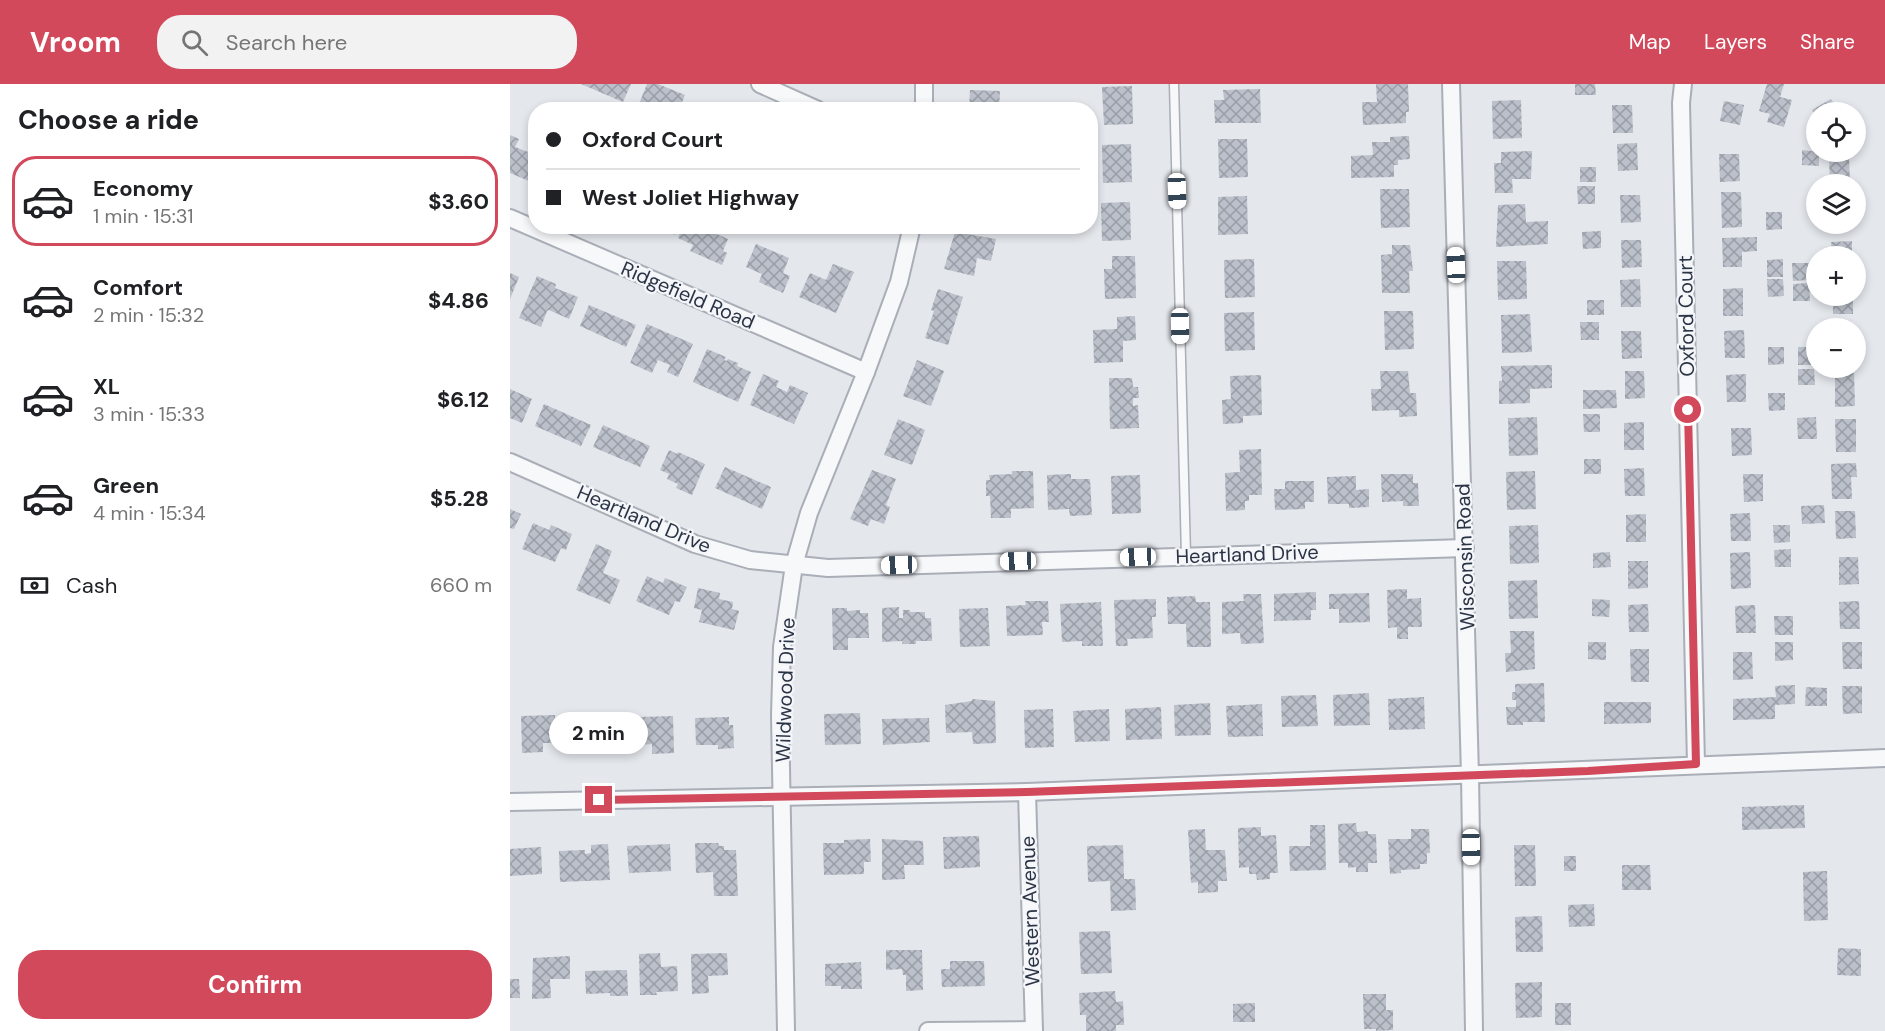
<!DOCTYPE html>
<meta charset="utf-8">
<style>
:root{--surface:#fff;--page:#f2f2f2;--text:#202124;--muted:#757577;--line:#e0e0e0;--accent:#d1495b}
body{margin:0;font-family:"DM Sans",sans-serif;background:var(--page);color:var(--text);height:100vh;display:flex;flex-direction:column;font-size:22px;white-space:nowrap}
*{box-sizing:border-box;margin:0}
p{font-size:20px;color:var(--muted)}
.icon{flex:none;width:33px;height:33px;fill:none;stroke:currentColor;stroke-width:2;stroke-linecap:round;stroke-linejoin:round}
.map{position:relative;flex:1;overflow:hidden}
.side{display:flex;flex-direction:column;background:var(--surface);width:510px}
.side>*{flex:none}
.top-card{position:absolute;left:18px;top:18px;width:570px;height:132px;border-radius:24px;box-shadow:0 3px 9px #0003;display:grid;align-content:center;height:132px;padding:0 18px;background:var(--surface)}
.fabs{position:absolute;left:1296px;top:18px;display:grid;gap:12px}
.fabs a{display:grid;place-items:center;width:60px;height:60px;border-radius:50%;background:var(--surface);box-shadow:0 3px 9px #0003;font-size:30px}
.end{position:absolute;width:27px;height:27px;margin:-14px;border:8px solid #d1495b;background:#fff;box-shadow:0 0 0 3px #fff}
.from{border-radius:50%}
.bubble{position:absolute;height:42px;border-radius:21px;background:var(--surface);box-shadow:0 3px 9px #0003;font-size:20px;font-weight:700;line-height:42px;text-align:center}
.car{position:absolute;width:18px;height:36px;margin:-18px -9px;border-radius:8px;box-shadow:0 0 4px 2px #0007;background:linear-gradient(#fff 24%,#345 0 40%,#fff 0 76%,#345 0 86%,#fff 0)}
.top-card b{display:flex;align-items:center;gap:21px;height:57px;font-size:22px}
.top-card b+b{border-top:2px solid var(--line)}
.top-card i{width:15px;height:15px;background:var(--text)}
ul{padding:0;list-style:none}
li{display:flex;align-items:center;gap:18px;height:90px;margin:0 12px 9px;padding:0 6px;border:3px solid transparent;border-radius:24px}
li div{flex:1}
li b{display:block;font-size:22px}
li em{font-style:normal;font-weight:700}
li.selected{border-color:var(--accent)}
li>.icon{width:54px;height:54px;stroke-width:1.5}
h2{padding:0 18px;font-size:27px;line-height:72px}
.pay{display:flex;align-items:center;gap:15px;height:66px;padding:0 18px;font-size:22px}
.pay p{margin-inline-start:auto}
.primary-button{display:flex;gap:12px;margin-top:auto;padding:12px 18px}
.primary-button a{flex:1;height:69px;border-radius:24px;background:var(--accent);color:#fff;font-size:24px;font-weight:700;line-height:69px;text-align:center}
header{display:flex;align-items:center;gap:36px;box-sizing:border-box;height:84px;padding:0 30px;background:var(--accent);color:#fff}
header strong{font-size:28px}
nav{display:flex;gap:33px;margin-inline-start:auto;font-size:21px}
.search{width:420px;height:54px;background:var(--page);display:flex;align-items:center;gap:15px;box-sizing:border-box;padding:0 21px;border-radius:24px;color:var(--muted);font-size:22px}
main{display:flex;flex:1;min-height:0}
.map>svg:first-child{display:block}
.building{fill:url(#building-cross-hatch)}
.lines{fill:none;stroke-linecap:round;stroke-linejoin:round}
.service-casing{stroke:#a9aeb7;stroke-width:11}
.minor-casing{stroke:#a9aeb7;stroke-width:20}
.service{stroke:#f7f8fa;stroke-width:8}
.minor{stroke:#f7f8fa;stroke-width:16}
.route{stroke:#d1495b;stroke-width:8}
.labels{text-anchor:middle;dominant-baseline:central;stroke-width:4.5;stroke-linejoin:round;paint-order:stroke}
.street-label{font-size:20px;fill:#2b3445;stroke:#f4f6f9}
</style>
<header>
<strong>Vroom</strong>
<div class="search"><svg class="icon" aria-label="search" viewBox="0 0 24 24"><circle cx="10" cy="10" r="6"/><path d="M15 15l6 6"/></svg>Search here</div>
<nav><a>Map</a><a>Layers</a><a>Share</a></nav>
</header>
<main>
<section class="side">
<h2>Choose a ride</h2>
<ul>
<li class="selected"><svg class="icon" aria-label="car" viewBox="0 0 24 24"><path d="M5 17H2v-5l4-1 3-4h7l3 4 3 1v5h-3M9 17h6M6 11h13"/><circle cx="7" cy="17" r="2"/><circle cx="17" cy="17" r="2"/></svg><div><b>Economy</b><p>1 min · 15:31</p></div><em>$3.60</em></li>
<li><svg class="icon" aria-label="car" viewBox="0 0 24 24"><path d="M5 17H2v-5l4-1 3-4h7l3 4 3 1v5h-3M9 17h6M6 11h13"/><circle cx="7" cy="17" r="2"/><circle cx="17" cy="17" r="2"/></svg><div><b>Comfort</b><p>2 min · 15:32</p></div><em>$4.86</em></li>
<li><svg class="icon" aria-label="car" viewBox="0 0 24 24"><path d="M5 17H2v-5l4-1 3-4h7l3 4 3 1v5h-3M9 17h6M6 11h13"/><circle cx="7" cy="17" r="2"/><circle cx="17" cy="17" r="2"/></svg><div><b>XL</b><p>3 min · 15:33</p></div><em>$6.12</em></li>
<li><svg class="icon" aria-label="car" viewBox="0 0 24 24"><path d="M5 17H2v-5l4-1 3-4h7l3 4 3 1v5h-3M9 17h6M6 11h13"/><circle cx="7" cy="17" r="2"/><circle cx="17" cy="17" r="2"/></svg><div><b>Green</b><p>4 min · 15:34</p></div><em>$5.28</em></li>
</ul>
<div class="pay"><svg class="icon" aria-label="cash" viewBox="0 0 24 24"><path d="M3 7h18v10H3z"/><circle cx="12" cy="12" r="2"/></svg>Cash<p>660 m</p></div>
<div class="primary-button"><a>Confirm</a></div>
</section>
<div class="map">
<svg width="1375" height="947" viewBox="0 0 1375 947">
<defs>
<pattern id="building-cross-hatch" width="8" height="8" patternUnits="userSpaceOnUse" patternTransform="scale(1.5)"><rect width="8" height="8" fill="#bbc0ca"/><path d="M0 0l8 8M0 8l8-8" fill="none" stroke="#989da6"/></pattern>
</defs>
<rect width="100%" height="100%" fill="#e4e7ec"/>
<!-- building -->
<g class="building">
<polygon points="71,0 121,0 113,18"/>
<polygon points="137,0 148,0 175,11 169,26 127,25"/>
<polygon points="866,0 898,0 899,28 896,28 896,39 853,41 852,18 867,18"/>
<polygon points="1065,0 1085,0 1086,11 1065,11"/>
<polygon points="1257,0 1274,0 1270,13 1282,16 1274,43 1257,38 1260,30 1249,27"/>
<polygon points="622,2 623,40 594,41 592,3"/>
<polygon points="750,5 751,39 705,39 704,16 714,16 713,6"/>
<polygon points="460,6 490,7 489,26 459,26"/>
<polygon points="1321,15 1329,28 1306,28 1306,33 1302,26"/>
<polygon points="1011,16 1012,54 983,55 982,17"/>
<polygon points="1214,17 1234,21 1230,41 1210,37"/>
<polygon points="1102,21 1122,21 1123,49 1103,49"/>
<polygon points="0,51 9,55 5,63 26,71 26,100 0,89"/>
<polygon points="899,52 900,75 888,76 888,81 884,81 884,93 841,94 841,72 863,71 862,58 880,58 880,53"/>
<polygon points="708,55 737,55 738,93 709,94"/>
<polygon points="1127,59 1128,86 1108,87 1107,60"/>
<polygon points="621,60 622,98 593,99 592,61"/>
<polygon points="1292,66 1309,68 1309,82 1292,81"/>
<polygon points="1022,67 1021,95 1002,95 1003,109 985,109 984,79 991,79 991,68"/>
<polygon points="1209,70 1229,70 1230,97 1210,98"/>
<polygon points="1319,73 1339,73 1340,100 1320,100"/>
<rect x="1070" y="83" width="16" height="15"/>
<polygon points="1067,102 1085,102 1085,120 1068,120"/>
<polygon points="870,105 899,105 900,143 871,144"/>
<polygon points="1211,108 1231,108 1232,143 1212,144"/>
<polygon points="1110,111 1130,111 1131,138 1111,139"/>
<polygon points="737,112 738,150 708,151 708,113"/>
<polygon points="620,118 621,156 592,157 591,119"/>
<polygon points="1015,120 1016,138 1038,137 1038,160 986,163 988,121"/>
<polygon points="1256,128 1272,128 1272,145 1256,146"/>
<rect x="1321" y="140" width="20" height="6"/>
<polygon points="145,142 169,142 165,151"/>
<polygon points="173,142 191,143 218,155 213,167 217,169 212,181 180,167 183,161 168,154"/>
<polygon points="1091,147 1091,164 1073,165 1072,148"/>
<polygon points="445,148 486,155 481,177 467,174 464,192 434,185"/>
<polygon points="1247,153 1247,167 1232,168 1232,183 1213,183 1212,154"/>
<polygon points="1111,156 1131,156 1132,183 1112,184"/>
<polygon points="1342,157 1342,172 1322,172 1321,158"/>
<polygon points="246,160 279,174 273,189 280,192 273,209 249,198 252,190 236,183"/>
<polygon points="882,161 900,161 903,187 899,187 900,209 872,209 871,171 882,170"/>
<polygon points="602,172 625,172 626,214 595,215 594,185 602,185"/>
<polygon points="744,175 745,213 715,214 714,176"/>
<polygon points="1273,175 1273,193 1257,193 1257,176"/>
<polygon points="987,177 1016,177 1017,215 988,216"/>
<polygon points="1282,179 1299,179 1299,196 1283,197"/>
<polygon points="323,180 344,188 326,229 289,213 300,189 316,196"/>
<polygon points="0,189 9,193 0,215"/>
<polygon points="27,192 46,200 45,204 68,213 59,235 39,226 37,227 31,243 9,234"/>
<polygon points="1130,195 1131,223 1111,223 1110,196"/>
<polygon points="1257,195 1273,195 1274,212 1258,213"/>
<polygon points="1299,199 1300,217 1283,217 1283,200"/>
<polygon points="1233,204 1233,232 1213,232 1213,205"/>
<polygon points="428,205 453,213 438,261 415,254 424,227 421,226"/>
<rect x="1323" y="212" width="20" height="18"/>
<rect x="1077" y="216" width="17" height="15"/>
<polygon points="79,221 126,241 116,263 70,242"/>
<polygon points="874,227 903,227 904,265 875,266"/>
<polygon points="744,228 745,266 715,267 714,229"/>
<polygon points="1020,230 1022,268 992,269 991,231"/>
<polygon points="625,232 626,256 613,257 613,278 584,279 583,246 607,245 607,233"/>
<polygon points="1070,238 1089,238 1089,256 1071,256"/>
<polygon points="137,240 183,260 168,293 157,288 160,281 148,276 142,289 120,279"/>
<polygon points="1234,246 1235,274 1215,274 1214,247"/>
<polygon points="1111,247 1131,247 1132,274 1112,275"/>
<polygon points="1258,263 1274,263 1274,280 1258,281"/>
<rect x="1288" y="263" width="16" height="18"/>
<polygon points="197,265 216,273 214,276 217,277 218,275 228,279 227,282 241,288 228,318 183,298"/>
<polygon points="407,276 434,287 421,322 393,312"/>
<polygon points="1042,281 1042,304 1020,305 1020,319 989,320 989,297 992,297 991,282"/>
<polygon points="1288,285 1304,285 1305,301 1288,301"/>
<polygon points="870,287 898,287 900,309 906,309 907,332 889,333 889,326 862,327 861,305 871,305"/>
<polygon points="1115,287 1134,287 1135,314 1115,315"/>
<polygon points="1325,289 1344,289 1345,322 1325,323"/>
<polygon points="253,290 269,297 266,303 277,308 280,301 298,309 284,340 240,321"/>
<polygon points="1236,290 1236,318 1217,318 1216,291"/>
<polygon points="751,291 752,331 733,332 733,339 713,340 712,316 721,315 720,292"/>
<polygon points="599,294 622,294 623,303 628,303 629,314 623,314 623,322 628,321 629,344 600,345"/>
<polygon points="0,305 22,315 12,339 0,334"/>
<polygon points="1073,306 1106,306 1107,324 1073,325"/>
<polygon points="1258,309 1275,309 1275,326 1259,327"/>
<polygon points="34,320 81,341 71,362 25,342"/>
<polygon points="1073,330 1090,330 1090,348 1074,348"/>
<polygon points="1027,333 1028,371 999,372 998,334"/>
<polygon points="1306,333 1307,355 1288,355 1287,334"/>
<polygon points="388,335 415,346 402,381 374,371"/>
<polygon points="1325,335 1346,335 1346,368 1326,368"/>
<polygon points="1134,338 1134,366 1114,366 1114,339"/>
<polygon points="93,341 140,362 130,383 83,363"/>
<polygon points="1221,344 1241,344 1242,371 1222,372"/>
<polygon points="751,365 752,411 739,411 739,417 735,417 735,426 716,427 715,389 730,388 729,366"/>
<polygon points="159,366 167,370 168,368 195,380 182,411 166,404 168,400 157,395 159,390 150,386"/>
<rect x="1074" y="375" width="17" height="15"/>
<polygon points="1346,379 1347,393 1341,393 1342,415 1322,415 1321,380"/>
<polygon points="215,383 261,403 252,425 205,404"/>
<polygon points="1134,384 1135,412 1115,412 1114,385"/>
<polygon points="362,386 386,395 376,421 380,423 374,440 361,435 358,442 340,435"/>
<polygon points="502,387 523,387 524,424 501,425 501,434 481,434 480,412 476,412 476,396 480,396 479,391 502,390"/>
<polygon points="1025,387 1026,425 997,426 996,388"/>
<polygon points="561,390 561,395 580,395 582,431 560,432 559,425 538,426 537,391"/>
<polygon points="871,390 903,390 903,399 908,399 909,422 893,422 893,417 872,418"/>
<polygon points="1233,390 1253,390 1253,417 1234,418"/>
<polygon points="630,391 631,429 602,430 601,392"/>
<polygon points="846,392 846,406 859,405 859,423 839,424 839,420 818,420 817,393"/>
<polygon points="775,397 804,397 804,418 795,418 795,425 765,426 764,405 775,405"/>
<polygon points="1314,421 1315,439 1292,440 1291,422"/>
<polygon points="0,425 11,430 4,445 0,444"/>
<polygon points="1325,427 1345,427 1346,454 1326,455"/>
<polygon points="1240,429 1241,457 1221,457 1220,430"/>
<polygon points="1136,430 1136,458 1116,458 1116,431"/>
<polygon points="23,439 39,446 41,441 62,450 56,466 51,464 45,478 12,465"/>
<polygon points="1028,441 1029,479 1000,480 999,442"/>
<polygon points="1263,441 1280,441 1280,458 1264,459"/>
<polygon points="86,460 102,467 93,489 110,496 100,520 66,506"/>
<polygon points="1281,465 1281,483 1265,483 1264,466"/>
<polygon points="1100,468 1101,483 1083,484 1083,469"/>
<polygon points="1240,468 1241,504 1221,505 1220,469"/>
<polygon points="1329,473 1348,473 1349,500 1329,501"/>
<polygon points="1118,477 1138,477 1138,504 1118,505"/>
<polygon points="137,492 153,499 155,494 177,503 170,518 165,517 159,531 126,517"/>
<polygon points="1027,496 1028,534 999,535 998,497"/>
<polygon points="188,504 210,509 209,515 223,518 222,525 229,527 224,546 189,538 192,526 184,524"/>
<polygon points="897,505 897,515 911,514 912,543 898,543 898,555 887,555 887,543 878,544 877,506"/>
<polygon points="806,508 806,526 801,526 801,536 764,537 764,510"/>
<polygon points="859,509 860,538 829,539 829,525 819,525 819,510"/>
<polygon points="733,510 751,510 754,559 731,560 730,549 712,550 712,518 734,517"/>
<polygon points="685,512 686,518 700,518 701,563 677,563 676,540 658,540 657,513"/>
<polygon points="646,515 646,533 642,533 643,554 617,555 618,562 606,562 604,516"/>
<polygon points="1082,515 1100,516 1099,533 1082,532"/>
<polygon points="515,517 538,517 539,538 532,538 533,551 497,552 496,522 516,521"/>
<polygon points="1349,517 1350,545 1330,545 1329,518"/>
<polygon points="591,518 593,562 572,562 572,557 552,558 550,520"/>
<polygon points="1138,520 1139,548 1119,548 1118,521"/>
<polygon points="1245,521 1246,549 1226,549 1225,522"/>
<polygon points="389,523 389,534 393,534 393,526 400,526 400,528 415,528 415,534 421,534 422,557 406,557 406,560 392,560 392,557 372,558 372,524"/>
<polygon points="322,524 337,524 337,527 350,526 350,529 358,529 359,554 338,554 338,566 323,566"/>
<polygon points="478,524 480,562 450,563 449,525"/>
<polygon points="1264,532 1283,532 1283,551 1265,551"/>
<polygon points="1000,547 1024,547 1025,585 996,588 995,569 1001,569"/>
<polygon points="1078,558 1096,558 1096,576 1078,575"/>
<polygon points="1265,558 1283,558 1283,576 1265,577"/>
<polygon points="1332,558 1352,558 1352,585 1333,585"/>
<polygon points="1120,565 1139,565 1139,598 1121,598"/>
<polygon points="1223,568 1242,568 1243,595 1223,596"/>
<polygon points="1034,599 1035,638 1013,638 1013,641 997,641 996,623 1006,623 1006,616 1002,616 1002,608 1005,608 1005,600"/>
<polygon points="1285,601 1285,620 1265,621 1265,635 1223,636 1223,615 1266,613 1265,602"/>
<polygon points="1332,602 1352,602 1352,629 1333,630"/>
<polygon points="1296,603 1317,604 1317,622 1295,622"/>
<polygon points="859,609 860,641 824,642 823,611"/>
<polygon points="806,611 808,642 772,643 771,612"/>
<polygon points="914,613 915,645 879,646 878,615"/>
<polygon points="462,615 485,617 486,659 463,660 462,648 436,649 435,621 462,617"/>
<polygon points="1094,618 1141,618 1141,639 1094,640"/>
<polygon points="700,619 701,651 665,652 664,621"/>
<polygon points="752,620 753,652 718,653 716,622"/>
<polygon points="651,623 652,655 616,656 615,625"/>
<polygon points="543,625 544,663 515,664 514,626"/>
<polygon points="599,625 600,657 565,658 563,627"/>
<polygon points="350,629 351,660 315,661 314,630"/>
<polygon points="45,631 46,659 33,659 33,668 12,669 11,632"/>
<polygon points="163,632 164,669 142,670 142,660 130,661 129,633"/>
<polygon points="219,633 219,641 223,641 224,664 208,665 208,661 186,661 185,634"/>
<polygon points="66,634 101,634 102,650 110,650 111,667 78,668 78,661 66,662"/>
<polygon points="419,634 420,658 373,661 372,635"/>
<polygon points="1294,721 1295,744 1232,746 1232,723"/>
<polygon points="846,739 847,748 858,747 858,750 866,750 867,779 858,779 858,788 846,788 846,783 838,784 838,779 829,779 828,740"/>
<polygon points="800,741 815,741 816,786 780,787 779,762 800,762"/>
<polygon points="751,743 751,752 766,751 768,789 760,789 760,795 747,796 746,790 739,790 739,783 729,784 728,744"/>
<polygon points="695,745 696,766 715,766 717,797 708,797 708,808 688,809 688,798 681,799 678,746"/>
<polygon points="901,745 919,745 920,769 917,769 917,780 910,780 910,785 891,786 891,789 880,790 878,755 901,755"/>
<polygon points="469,752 470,783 434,785 433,753"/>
<polygon points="360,755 361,778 354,778 354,790 314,791 313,759 334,759 334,756"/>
<polygon points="372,755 413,757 414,781 394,781 395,795 372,796"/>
<polygon points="185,759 208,759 209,762 214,762 214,766 226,766 228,812 204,812 203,788 186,789"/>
<polygon points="98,760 100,796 50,798 49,767 75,766 75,770 81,769 81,761"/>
<polygon points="160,760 161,787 119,789 117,762"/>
<polygon points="613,761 614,795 625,795 626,826 601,827 600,797 578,798 577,762"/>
<polygon points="1004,761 1025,761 1026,802 1005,802"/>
<polygon points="31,763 32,790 0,792 0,765"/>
<rect x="1054" y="772" width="12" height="15"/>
<polygon points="1112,781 1140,781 1141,806 1112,806"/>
<polygon points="1317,787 1318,836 1294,837 1293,788"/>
<polygon points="1084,820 1085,842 1059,843 1058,821"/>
<polygon points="1032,832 1033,868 1006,868 1005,833"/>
<polygon points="600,847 602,889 571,890 569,848"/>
<polygon points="1328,864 1351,865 1351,892 1327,891"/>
<polygon points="376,866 412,866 413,906 396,907 396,891 393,891 392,885 376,886"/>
<polygon points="150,869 151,883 167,882 168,907 146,908 147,911 130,911 129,870"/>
<polygon points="217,869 218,891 198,892 199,909 182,910 181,870"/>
<polygon points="60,872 60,895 40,895 41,914 22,915 23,874"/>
<polygon points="440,877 474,877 475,902 432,903 431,885 440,885"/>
<polygon points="351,878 352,905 331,905 331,902 315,902 315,880"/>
<polygon points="117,886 118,912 100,912 100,909 76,910 75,887"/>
<polygon points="0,895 9,895 10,914 0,914"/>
<polygon points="1032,898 1032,933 1006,934 1005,899"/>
<polygon points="605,907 606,918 613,917 614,941 606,941 606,947 576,947 576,931 570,931 569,909"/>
<polygon points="853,910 876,910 876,926 883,926 883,946 866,947 866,945 854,945"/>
<polygon points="745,919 745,938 723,938 723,920"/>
<rect x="1045" y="919" width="16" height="22"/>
</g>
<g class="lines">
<defs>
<polyline id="service" points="664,0 676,472"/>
<g id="minor">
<polyline points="250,0 308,26"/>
<polyline points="941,0 960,691 964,947"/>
<polyline points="1173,0 1171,19 1186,680"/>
<polyline points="414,26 414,0"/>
<polyline points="0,134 356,288"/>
<polyline points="0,378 185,460 240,476 318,484 955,464"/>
<polyline points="517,708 524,947"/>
<polyline points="0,718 517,708 1375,674"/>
<polyline points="276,947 270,631 272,563 284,481 299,429 356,288 389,198 402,142"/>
<polyline points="418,947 524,946"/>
</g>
</defs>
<!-- service casing -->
<use href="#service" class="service-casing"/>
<!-- minor casing -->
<use href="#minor" class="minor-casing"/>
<!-- service -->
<use href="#service" class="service"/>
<!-- minor -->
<use href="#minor" class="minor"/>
</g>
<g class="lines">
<!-- route -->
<polyline class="route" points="89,716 517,708 1078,687 1186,680 1178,326"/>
</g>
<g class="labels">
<!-- street labels -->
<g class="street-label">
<text transform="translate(178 211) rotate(23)">Ridgefield Road</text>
<text transform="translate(1176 232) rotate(-91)">Oxford Court</text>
<text transform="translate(134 435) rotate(23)">Heartland Drive</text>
<text transform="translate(737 470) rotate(-2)">Heartland Drive</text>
<text transform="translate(955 473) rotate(-92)">Wisconsin Road</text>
<text transform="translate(275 606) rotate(-88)">Wildwood Drive</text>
<text transform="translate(520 827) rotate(-92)">Western Avenue</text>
</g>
</g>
</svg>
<div class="fabs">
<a><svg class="icon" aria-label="locate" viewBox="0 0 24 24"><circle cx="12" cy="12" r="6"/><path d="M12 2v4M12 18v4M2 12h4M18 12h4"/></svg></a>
<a><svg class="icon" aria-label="layers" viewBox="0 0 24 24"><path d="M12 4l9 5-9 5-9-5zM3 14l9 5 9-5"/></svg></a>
<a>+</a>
<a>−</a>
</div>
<i class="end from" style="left:1178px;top:326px"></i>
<i class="end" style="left:89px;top:716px"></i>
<div class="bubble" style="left:39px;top:628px;width:99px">2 min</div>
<i class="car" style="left:667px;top:107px;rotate:178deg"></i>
<i class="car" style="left:946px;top:181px;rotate:358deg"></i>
<i class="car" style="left:670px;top:242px;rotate:179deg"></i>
<i class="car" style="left:628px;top:473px;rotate:268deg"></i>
<i class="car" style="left:508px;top:477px;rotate:268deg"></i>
<i class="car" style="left:389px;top:481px;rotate:268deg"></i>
<i class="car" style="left:961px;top:763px;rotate:179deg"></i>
<div class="top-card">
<b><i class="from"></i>Oxford Court</b>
<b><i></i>West Joliet Highway</b>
</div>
</div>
</main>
